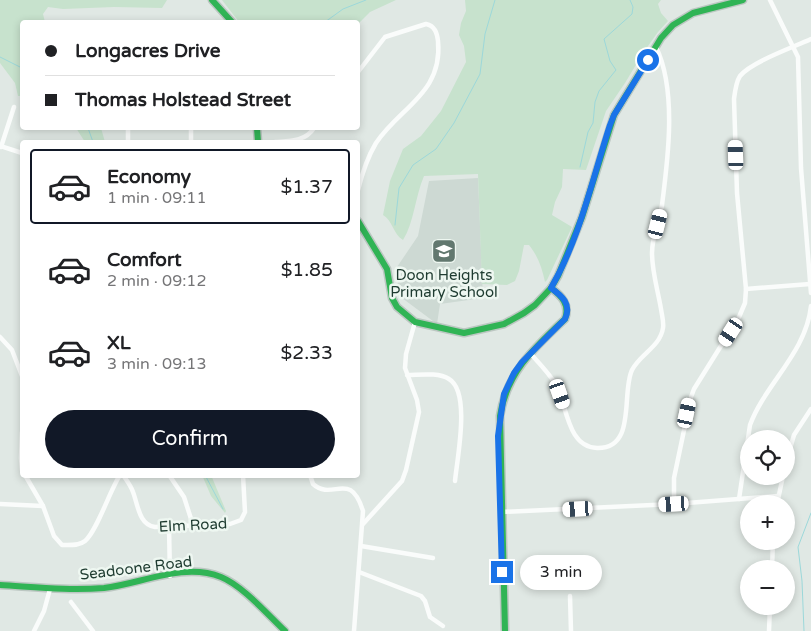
<!DOCTYPE html>
<meta charset="utf-8">
<style>
:root{--surface:#fff;--page:#f2f2f2;--text:#202124;--muted:#757577;--line:#e0e0e0;--accent:#111827}
body{margin:0;font-family:"Varela Round",sans-serif;background:var(--page);color:var(--text);height:100vh;display:flex;flex-direction:column;font-size:19px;white-space:nowrap}
*{box-sizing:border-box;margin:0}
p{font-size:16px;color:var(--muted)}
.icon{flex:none;width:28px;height:28px;fill:none;stroke:currentColor;stroke-width:2;stroke-linecap:round;stroke-linejoin:round}
.map{position:relative;flex:1;overflow:hidden}
.side{position:absolute;left:20px;top:140px;width:340px;height:338px;display:flex;flex-direction:column;background:var(--surface);border-radius:5px;box-shadow:0 2px 8px #0003}
.side>*{flex:none}
.top-card{position:absolute;left:20px;top:20px;width:340px;height:110px;border-radius:5px;box-shadow:0 2px 8px #0003;display:grid;align-content:center;height:110px;padding:0 25px;background:var(--surface)}
.tools{position:absolute;left:740px;top:430px;display:grid;gap:10px}
.tools a{display:grid;place-items:center;width:55px;height:55px;border-radius:50%;background:var(--surface);box-shadow:0 2px 8px #0003;font-size:25px}
.end{position:absolute;width:22px;height:22px;margin:-11px;border:6px solid #1a73e8;background:#fff;box-shadow:0 0 0 2px #fff}
.from{border-radius:50%}
.bubble{position:absolute;height:35px;border-radius:18px;background:var(--surface);box-shadow:0 2px 8px #0003;font-size:16px;font-weight:600;line-height:35px;text-align:center}
.car{position:absolute;width:15px;height:30px;margin:-15px -8px;border-radius:6px;box-shadow:0 0 4px 1px #0007;background:linear-gradient(#fff 24%,#345 0 40%,#fff 0 76%,#345 0 86%,#fff 0)}
.top-card b{display:flex;align-items:center;gap:18px;height:48px;font-size:19px}
.top-card b+b{border-top:1px solid var(--line)}
.top-card i{width:12px;height:12px;background:var(--text)}
ul{padding:9px 0 0;list-style:none}
li{display:flex;align-items:center;gap:15px;height:75px;margin:0 10px 8px;padding:0 15px;border:2px solid transparent;border-radius:5px}
li div{flex:1}
li b{display:block;font-size:19px}
li em{font-style:normal;font-weight:600}
li.selected{border-color:var(--accent)}
li>.icon{width:45px;height:45px;stroke-width:1.5}
.action{display:flex;gap:10px;margin-top:auto;padding:10px 25px}
.action a{flex:1;height:58px;border-radius:30px;background:var(--accent);color:#fff;font-size:20px;font-weight:600;line-height:58px;text-align:center}
.map>svg:first-child{display:block}
.built{fill:#cdd9d3}
.green{fill:#c7e2cd}
.lines{fill:none;stroke-linecap:round;stroke-linejoin:round}
.stream{stroke:#9cd8da;stroke-width:1}
.fast-casing{stroke:#bcc7c2;stroke-width:9}
.street{stroke:#fafcfb;stroke-width:4.5}
.fast{stroke:#30b455;stroke-width:6}
.route{stroke:#1a73e8;stroke-width:6}
.labels{text-anchor:middle;dominant-baseline:central;stroke-width:5;stroke-linejoin:round;paint-order:stroke}
.poi-label{font-size:15px;fill:#1e3b30;stroke:#eef7f1}
.street-label{font-size:15px;fill:#1e3b30;stroke:#eef7f1}
</style>
<div class="map">
<svg width="811" height="631" viewBox="0 0 811 631">
<rect width="100%" height="100%" fill="#e0e8e4"/>
<!-- built -->
<polygon class="built" points="478,178 483,298 440,304 437,324 398,295 397,267 418,236 429,181"/>
<!-- green -->
<g class="green">
<polygon points="0,0 167,0 162,8 114,7 63,9 48,7 43,14 45,22 22,22 22,96 18,96 15,83 0,63"/>
<polygon points="222,0 396,0 370,12 358,24 358,22 239,22"/>
<path d="M465 0H661L658 4 661 13 668 21 658 32 643 53 625 83 606 111 586 170 563 169 562 187 555 202 552 215 572 227 547 280 545 282C542 268 538 256 529 245H524L519 271 515 281 507 285 482 284 478 174 424 176C415 197 414 223 403 240 393 234 393 221 383 215L390 181 403 149 421 136 441 111 466 62 464 46 459 35 461 23 466 11Z"/>
<polygon points="76,128 101,128 105,142 85,142"/>
<polygon points="202,475 211,475 226,511 225,513 211,496"/>
</g>
<g class="lines">
<!-- stream -->
<g class="stream">
<polyline points="325,22 343,9 366,0"/>
<polyline points="0,57 22,68"/>
<polyline points="88,128 93,142"/>
<polyline points="580,167 588,132 593,123 595,102 599,91 616,70 610,61 604,39 632,14 633,7 630,0"/>
<polyline points="395,225 399,188 413,165 436,149 454,123 480,74 485,34 495,0"/>
<polyline points="205,475 223,509"/>
<polyline points="804,631 802,581 798,547 811,513"/>
</g>
<defs>
<g id="fast">
<polyline points="212,0 232,22"/>
<polyline points="257,128 258,142"/>
<polyline points="358,221 387,269 392,298 397,307 415,322 464,333 504,324 524,313 535,305 551,288 558,276 582,217 614,115 661,38 673,25 693,13 743,0"/>
<path d="M0 585C34 587 69 591 104 588 141 584 183 562 221 577 243 586 267 614 285 631"/>
<path d="M505 631 500 416C507 372 534 348 565 319 570 305 562 296 551 288"/>
</g>
</defs>
<!-- fast casing -->
<use href="#fast" class="fast-casing"/>
<!-- street -->
<g class="street">
<polyline points="770,0 798,57 801,168 811,293"/>
<path d="M358 72 385 37 426 24C435 26 437 33 438 41 443 93 400 107 376 143 367 158 362 174 358 190"/>
<polyline points="128,128 128,142"/>
<polyline points="191,142 191,128"/>
<path d="M275 142C289 141 305 142 314 128"/>
<polyline points="0,146 22,153"/>
<polyline points="1,147 14,107"/>
<polyline points="746,289 810,284"/>
<polyline points="0,337 12,350 22,376"/>
<path d="M530 353C539 363 550 374 556 385 567 405 567 447 597 448 637 449 621 393 632 370 640 354 660 347 663 328 664 322 662 316 661 309 658 291 652 272 652 253 652 237 659 221 662 205 668 159 677 90 656 47"/>
<path d="M407 375C419 375 438 372 449 379 471 392 457 459 455 481"/>
<polyline points="22,432 21,458 22,470"/>
<polyline points="786,462 794,435 811,409"/>
<path d="M25 475 43 506 54 536 62 545C70 545 79 546 85 541 97 531 110 490 120 475"/>
<path d="M123 475C127 481 131 486 133 492 138 505 139 525 155 527L230 524 241 520 245 512 243 475"/>
<polyline points="169,475 184,497 193,525"/>
<path d="M310 475 313 484C333 502 350 469 363 511L354 631"/>
<path d="M739 499 750 425C765 384 806 353 811 306"/>
<polyline points="0,504 43,506"/>
<path d="M674 504V478L691 397 694 389 739 317 745 303 746 289 737 193 734 99C735 91 736 82 740 76 751 62 794 47 811 39"/>
<polyline points="777,504 783,476"/>
<polyline points="501,512 674,504 778,496"/>
<polyline points="363,524 402,481 406,470 419,412 417,400 405,368 406,354 415,322"/>
<polyline points="169,527 170,576"/>
<polyline points="361,546 433,558"/>
<polyline points="772,569 773,541"/>
<polyline points="359,572 421,596 425,601 430,617 443,626"/>
<polyline points="570,596 571,631"/>
<polyline points="71,602 93,631"/>
<polyline points="34,631 44,611 50,589"/>
<polyline points="769,631 770,606"/>
</g>
<!-- fast -->
<use href="#fast" class="fast"/>
</g>
<g class="lines">
<!-- route -->
<path class="route" d="M502 572 498 436 504 394 514 373 522 362 565 319C572 304 562 296 551 288 580 238 592 180 610 125L614 115 648 60"/>
</g>
<!-- icons -->
<defs>
<symbol id="school-square" viewBox="-11 -11 22 22"><rect x="-9" y="-9" width="18" height="18" rx="4" fill="#62786f" stroke="#eef7f1"/><path d="M0-5L7-2L0 1L-7-2ZM-4 1L0 2.5L4 1V4Q0 6-4 4Z" fill="#fff"/></symbol>
</defs>
<g fill-rule="evenodd">
<use href="#school-square" x="430" y="237" width="28" height="28"/>
</g>
<g class="labels">
<!-- poi labels -->
<g class="poi-label">
<text x="444" y="275">Doon Heights<tspan x="444" dy="17">Primary School</tspan></text>
</g>
<!-- street labels -->
<g class="street-label">
<text transform="translate(193 525) rotate(-3)">Elm Road</text>
<text transform="translate(136 568) rotate(-7)">Seadoone Road</text>
</g>
</g>
</svg>
<div class="tools">
<a><svg class="icon" aria-label="locate" viewBox="0 0 24 24"><circle cx="12" cy="12" r="6"/><path d="M12 2v4M12 18v4M2 12h4M18 12h4"/></svg></a>
<a>+</a>
<a>−</a>
</div>
<i class="end from" style="left:648px;top:60px"></i>
<i class="end" style="left:502px;top:572px"></i>
<div class="bubble" style="left:520px;top:555px;width:82px">3 min</div>
<i class="car" style="left:736px;top:155px;rotate:358deg"></i>
<i class="car" style="left:658px;top:224px;rotate:14deg"></i>
<i class="car" style="left:731px;top:332px;rotate:213deg"></i>
<i class="car" style="left:560px;top:394px;rotate:161deg"></i>
<i class="car" style="left:687px;top:413px;rotate:12deg"></i>
<i class="car" style="left:674px;top:504px;rotate:267deg"></i>
<i class="car" style="left:578px;top:509px;rotate:267deg"></i>
<div class="top-card">
<b><i class="from"></i>Longacres Drive</b>
<b><i></i>Thomas Holstead Street</b>
</div>
<section class="side">
<ul>
<li class="selected"><svg class="icon" aria-label="car" viewBox="0 0 24 24"><path d="M5 17H2v-5l4-1 3-4h7l3 4 3 1v5h-3M9 17h6M6 11h13"/><circle cx="7" cy="17" r="2"/><circle cx="17" cy="17" r="2"/></svg><div><b>Economy</b><p>1 min · 09:11</p></div><em>$1.37</em></li>
<li><svg class="icon" aria-label="car" viewBox="0 0 24 24"><path d="M5 17H2v-5l4-1 3-4h7l3 4 3 1v5h-3M9 17h6M6 11h13"/><circle cx="7" cy="17" r="2"/><circle cx="17" cy="17" r="2"/></svg><div><b>Comfort</b><p>2 min · 09:12</p></div><em>$1.85</em></li>
<li><svg class="icon" aria-label="car" viewBox="0 0 24 24"><path d="M5 17H2v-5l4-1 3-4h7l3 4 3 1v5h-3M9 17h6M6 11h13"/><circle cx="7" cy="17" r="2"/><circle cx="17" cy="17" r="2"/></svg><div><b>XL</b><p>3 min · 09:13</p></div><em>$2.33</em></li>
</ul>
<div class="action"><a>Confirm</a></div>
</section>
</div>
